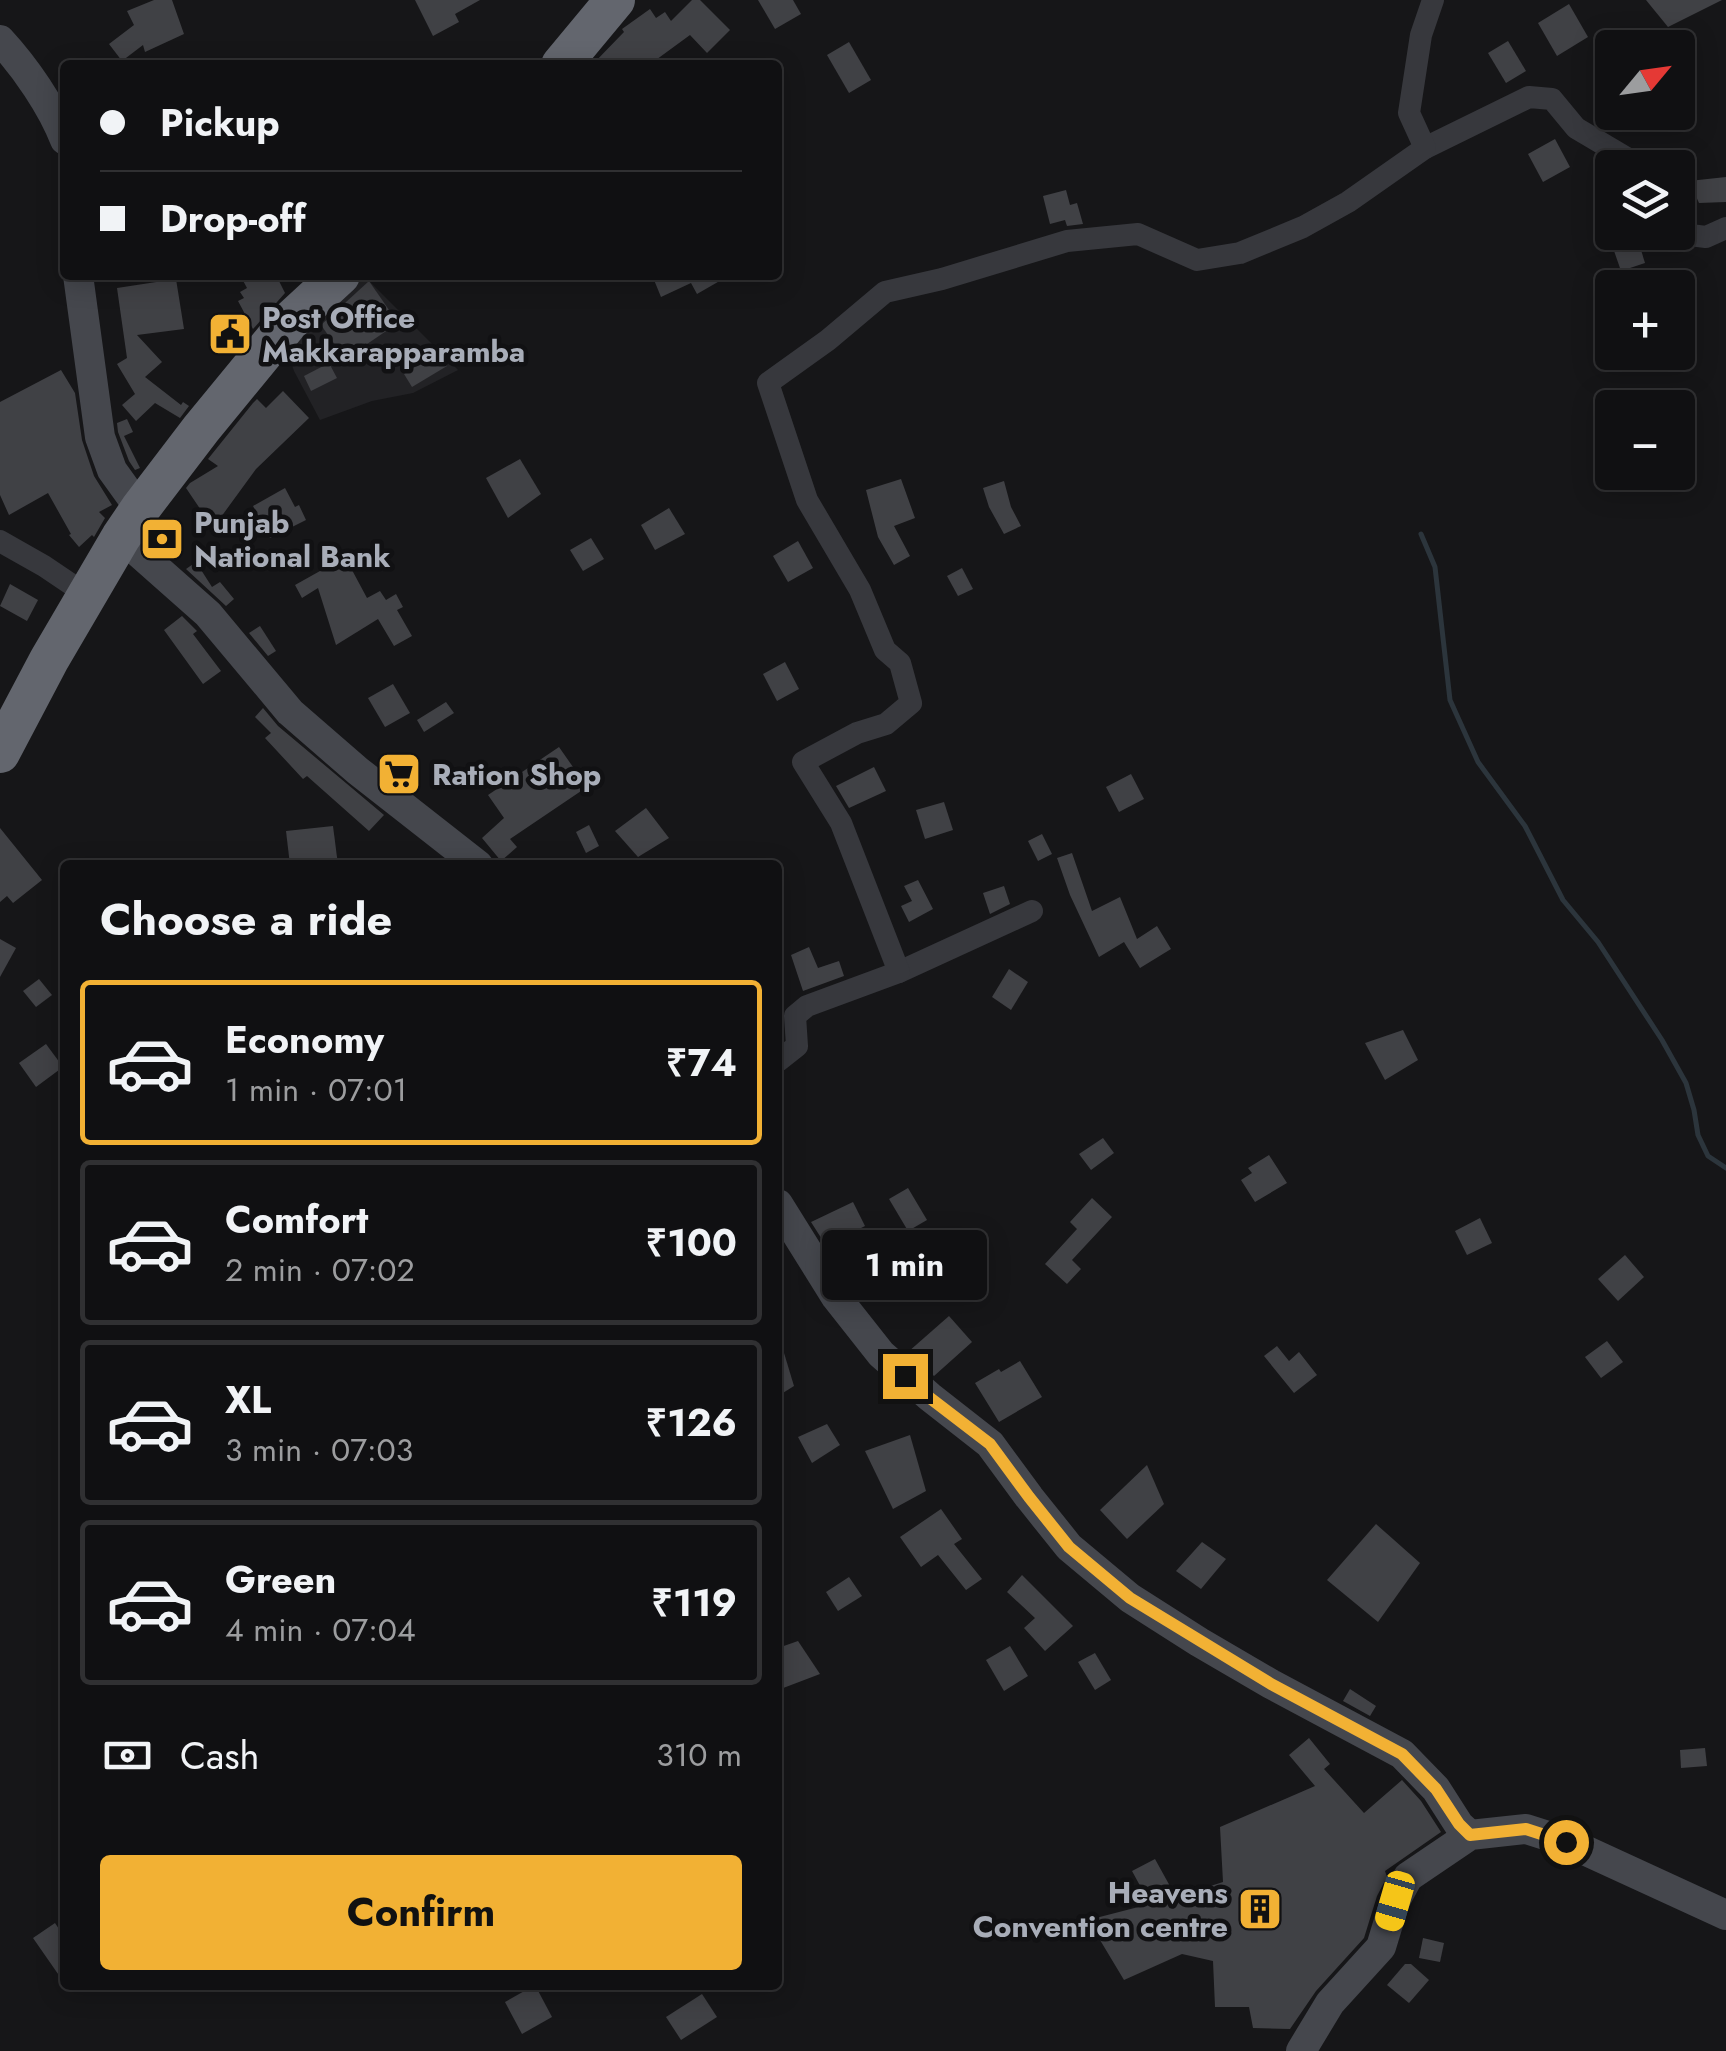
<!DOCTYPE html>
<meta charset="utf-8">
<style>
:root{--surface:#101012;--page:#19191b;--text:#f1f3f6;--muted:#9c9d9f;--line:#303032;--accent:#f2b134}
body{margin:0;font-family:Jost,sans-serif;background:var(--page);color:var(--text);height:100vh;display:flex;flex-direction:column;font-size:38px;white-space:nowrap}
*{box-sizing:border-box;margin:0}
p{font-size:32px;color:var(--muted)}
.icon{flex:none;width:55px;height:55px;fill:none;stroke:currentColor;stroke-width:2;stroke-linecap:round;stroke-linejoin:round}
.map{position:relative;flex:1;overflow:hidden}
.details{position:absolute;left:60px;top:860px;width:722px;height:1130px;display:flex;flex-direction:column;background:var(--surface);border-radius:10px;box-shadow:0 5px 25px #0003,0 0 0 2px var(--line)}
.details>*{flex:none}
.guide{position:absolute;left:60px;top:60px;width:722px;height:220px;border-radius:10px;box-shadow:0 5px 25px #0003,0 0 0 2px var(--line);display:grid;align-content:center;height:220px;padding:0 40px;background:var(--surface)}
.needle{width:65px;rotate:61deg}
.fabs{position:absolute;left:1595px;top:30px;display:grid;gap:20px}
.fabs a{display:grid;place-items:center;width:100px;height:100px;border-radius:10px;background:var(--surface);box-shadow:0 5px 25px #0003,0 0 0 2px var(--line);font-size:50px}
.end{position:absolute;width:45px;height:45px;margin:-22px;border:12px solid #f2b134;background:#111;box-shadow:0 0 0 5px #111}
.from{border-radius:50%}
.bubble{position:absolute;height:70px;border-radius:10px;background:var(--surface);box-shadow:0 5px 25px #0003,0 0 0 2px var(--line);font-size:32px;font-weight:700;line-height:70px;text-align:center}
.car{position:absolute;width:30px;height:60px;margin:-30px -15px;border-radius:12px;box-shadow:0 0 8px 2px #0007;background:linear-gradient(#f5c518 24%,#345 0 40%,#f5c518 0 76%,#345 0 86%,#f5c518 0)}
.guide b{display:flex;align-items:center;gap:35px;height:95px;font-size:38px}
.guide b+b{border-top:2px solid var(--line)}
.guide i{width:25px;height:25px;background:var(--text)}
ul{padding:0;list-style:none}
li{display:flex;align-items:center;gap:30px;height:165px;margin:0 20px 15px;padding:0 20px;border:5px solid var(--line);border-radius:10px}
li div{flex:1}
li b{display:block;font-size:38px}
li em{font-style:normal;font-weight:700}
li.on{border-color:var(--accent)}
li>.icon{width:90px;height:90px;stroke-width:1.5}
h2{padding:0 40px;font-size:45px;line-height:120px}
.pay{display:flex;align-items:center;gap:25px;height:110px;padding:0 40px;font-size:38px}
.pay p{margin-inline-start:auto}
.primary-button{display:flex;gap:20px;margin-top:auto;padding:20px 40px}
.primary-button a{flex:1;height:115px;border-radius:10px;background:var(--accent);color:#111;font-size:40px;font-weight:700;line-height:115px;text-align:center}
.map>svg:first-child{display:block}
.built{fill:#222225}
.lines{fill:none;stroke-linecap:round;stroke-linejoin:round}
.stream{stroke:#2c353c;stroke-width:5}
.building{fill:#404145}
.street{stroke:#37383d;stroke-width:22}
.secondary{stroke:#45474d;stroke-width:30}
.highway{stroke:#63666e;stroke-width:40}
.route{stroke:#f2b134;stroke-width:12}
.labels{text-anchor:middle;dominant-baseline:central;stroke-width:9;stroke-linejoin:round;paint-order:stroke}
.poi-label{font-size:30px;font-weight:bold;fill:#a8adb8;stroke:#111113;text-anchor:start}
</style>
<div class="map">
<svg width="1726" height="2051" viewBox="0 0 1726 2051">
<rect width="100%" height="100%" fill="#161618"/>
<!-- built -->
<polygon class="built" points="358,281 369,281 458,370 413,393 372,401 320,420 294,371 287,351"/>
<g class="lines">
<!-- stream -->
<polyline class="stream" points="1421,534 1435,567 1450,700 1478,762 1525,826 1563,900 1598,942 1662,1040 1686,1083 1694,1110 1698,1135 1708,1156 1726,1168"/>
</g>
<!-- building -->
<g class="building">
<polygon points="154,0 172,0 184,34 145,52 143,45 122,61 109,44 134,25 127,11"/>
<polygon points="415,0 480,0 455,14 459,22 433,36"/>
<polygon points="692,0 700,0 730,30 707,53 690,35 649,65 592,65 624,32 622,29 650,9 656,18 665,12 671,21"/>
<polygon points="758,0 793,0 801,14 775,29"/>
<polygon points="1646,0 1722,0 1668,27"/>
<polygon points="1569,4 1588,37 1557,56 1538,23"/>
<polygon points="1508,41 1526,71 1506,83 1488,53"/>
<polygon points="849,42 871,80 849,93 827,55"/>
<polygon points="1678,57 1697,80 1678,91"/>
<polygon points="1555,139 1570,167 1543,182 1528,154"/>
<polygon points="1726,177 1726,202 1699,203 1689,181"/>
<polygon points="1066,190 1070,205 1077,203 1083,224 1067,226 1065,220 1050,224 1043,196"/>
<polygon points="1637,237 1645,263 1621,271 1612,245"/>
<polygon points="240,275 276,275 285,293 253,329 238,301 244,298 240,292 247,288"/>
<polygon points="652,275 730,275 697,294 691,283 661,297"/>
<polygon points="176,279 184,329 137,335 162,362 145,377 181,405 183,402 189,406 180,418 155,403 136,421 122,405 135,394 117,364 127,358 117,288"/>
<polygon points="369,281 398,323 345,359 321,325"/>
<polygon points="438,352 447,366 412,387 404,374"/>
<polygon points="329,363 337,378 311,391 304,376"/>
<polygon points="61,370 75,393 82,440 94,476 112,505 99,512 105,518 94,537 92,535 79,547 69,535 71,534 48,493 9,515 0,495 0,402"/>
<polygon points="283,391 309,418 256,469 213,528 186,488 190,483 218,466 208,459 253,403 257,399 266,408"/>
<polygon points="127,419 133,432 124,436 140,468 135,470 129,461 118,432 117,423"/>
<polygon points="520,459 541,494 508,518 486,478"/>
<polygon points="901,479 915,518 894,526 910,556 894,565 878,537 866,490"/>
<polygon points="1004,481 1011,507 1021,526 1004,534 989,507 983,488"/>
<polygon points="285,488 295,507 299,505 306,520 270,538 253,506"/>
<polygon points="669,508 685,534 655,550 641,525"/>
<polygon points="591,538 604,559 583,571 570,550"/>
<polygon points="798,541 813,568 788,582 773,556"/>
<polygon points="345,557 367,598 380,591 386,600 396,594 403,607 397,610 412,636 394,646 378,619 336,645 318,588 302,598 295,585"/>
<polygon points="196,562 212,587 220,582 234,599 226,606 186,569"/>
<polygon points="962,568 973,589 958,596 947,576"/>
<polygon points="10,584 38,600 27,621 0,606"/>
<polygon points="182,616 197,631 193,634 221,671 203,684 164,630"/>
<polygon points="260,626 276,651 268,656 249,633"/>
<polygon points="785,662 799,689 777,701 763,674"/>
<polygon points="393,684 410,713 385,727 368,698"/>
<polygon points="446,702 454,713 424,732 417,720"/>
<polygon points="263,708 278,726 384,815 369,831 307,776 303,779 265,738 271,733 255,717"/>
<polygon points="559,747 587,787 510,839 517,847 501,861 482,838 504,818 488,795"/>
<polygon points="874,767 886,791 849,808 836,786"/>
<polygon points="1131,774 1144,799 1119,812 1106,787"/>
<polygon points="944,802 953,830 925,839 916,810"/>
<polygon points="646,808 669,838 638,857 615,831"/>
<polygon points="589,825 599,846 586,853 576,832"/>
<polygon points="333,826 338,865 290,865 286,831"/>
<polygon points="0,828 42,880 13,903 7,896 0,902"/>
<polygon points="1042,834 1052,854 1038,861 1028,841"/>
<polygon points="1072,853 1092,911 1120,897 1137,939 1157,926 1171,949 1140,968 1124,942 1099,957 1070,895 1057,858"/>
<polygon points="918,880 933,909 909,922 901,906 912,901 904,886"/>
<polygon points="1004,886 1010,904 990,914 983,893"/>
<polygon points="0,939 16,948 0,977"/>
<polygon points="809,947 818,968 839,961 844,976 803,991 791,955"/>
<polygon points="1009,969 1028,982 1011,1010 992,997"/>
<polygon points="39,979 52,995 36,1007 23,991"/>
<polygon points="1403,1030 1418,1060 1385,1080 1365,1043"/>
<polygon points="46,1044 63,1067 36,1087 19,1063"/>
<polygon points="1103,1138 1114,1153 1091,1170 1079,1154"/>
<polygon points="1269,1155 1287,1183 1255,1202 1241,1180 1252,1173 1248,1168"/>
<polygon points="908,1188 927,1220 908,1231 889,1199"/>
<polygon points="1092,1198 1112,1217 1072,1260 1081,1269 1067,1284 1045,1264 1077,1229 1070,1222"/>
<polygon points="853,1202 865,1226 835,1241 836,1244 833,1246 859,1284 853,1288 811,1222"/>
<polygon points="1480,1218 1492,1243 1467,1255 1455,1231"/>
<polygon points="1625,1255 1644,1277 1618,1301 1598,1279"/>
<polygon points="949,1316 972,1342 934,1376 908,1352"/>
<polygon points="1607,1341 1623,1362 1601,1378 1585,1357"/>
<polygon points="781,1343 794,1386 778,1396 778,1344"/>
<polygon points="1277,1346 1289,1361 1299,1352 1317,1375 1294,1393 1264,1356"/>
<polygon points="1020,1361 1042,1397 999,1422 975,1383 999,1369 1001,1372"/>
<polygon points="827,1424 840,1445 812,1463 798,1437"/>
<polygon points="910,1435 926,1491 893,1509 865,1451"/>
<polygon points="1147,1465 1164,1504 1127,1539 1100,1510"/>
<polygon points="941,1509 962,1539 954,1544 982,1579 966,1590 938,1555 921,1567 900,1537"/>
<polygon points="1376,1524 1420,1563 1378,1622 1327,1580"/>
<polygon points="1202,1542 1226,1559 1201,1589 1176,1571"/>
<polygon points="1022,1575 1073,1626 1045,1651 1024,1628 1035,1618 1007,1592"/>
<polygon points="849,1577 862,1596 838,1611 826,1592"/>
<polygon points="798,1641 820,1674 778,1690 778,1648"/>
<polygon points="1010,1646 1028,1676 1004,1691 986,1660"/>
<polygon points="1095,1653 1111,1680 1095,1690 1078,1662"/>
<polygon points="1350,1689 1376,1706 1370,1716 1343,1701"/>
<polygon points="1309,1738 1330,1764 1324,1769 1364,1813 1402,1780 1421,1801 1441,1832 1385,1871 1387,1877 1377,1896 1364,1938 1316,1991 1290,2029 1253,2028 1249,2007 1215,2007 1213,1961 1182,1954 1124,1980 1088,1920 1150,1904 1132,1871 1155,1859 1176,1897 1223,1882 1220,1827 1315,1786 1289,1755"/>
<polygon points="1705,1748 1707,1766 1681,1768 1680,1750"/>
<polygon points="55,1923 65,1938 65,1944 58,1949 65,1962 65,1984 33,1938"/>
<polygon points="1423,1938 1444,1943 1440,1962 1419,1958"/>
<polygon points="1405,1964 1411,1964 1429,1980 1409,2003 1387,1985"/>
<polygon points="535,1985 552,2017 522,2034 505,2002"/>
<polygon points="702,1994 717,2017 681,2040 666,2017"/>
</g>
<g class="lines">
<!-- street -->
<g class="street">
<polyline points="1425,148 1529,97 1552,99 1576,128 1630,160 1633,168"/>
<polyline points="1666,232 1706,237 1726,228"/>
<polyline points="0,541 44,566 87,595"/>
<polyline points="899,972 1032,911"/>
<polyline points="778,1061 797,1046 795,1016 807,1006 899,972 841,823 803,762 857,733 886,724 911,703 900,663 885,650 860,590 807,500 768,383 828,340 885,292 942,279 1067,241 1138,234 1197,260 1240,253 1303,227 1348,202 1425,148 1409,113 1421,35 1433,0"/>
</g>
<!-- secondary -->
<g class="secondary">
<path d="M0 40C25 67 52 106 65 140"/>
<polyline points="78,275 100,437 112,470 140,509"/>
<polyline points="121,537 208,614 290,712 358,771 478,865"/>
<polyline points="778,1204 836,1297 881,1354 930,1397 990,1444 1029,1497 1069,1547 1130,1598 1199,1642 1271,1684 1402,1754 1436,1789 1459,1825 1470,1835"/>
<polyline points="1301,2051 1330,2003 1381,1947 1395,1901 1408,1877 1470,1835 1526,1829 1567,1842 1726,1915"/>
</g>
<!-- highway -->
<g class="highway">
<polyline points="561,65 615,0"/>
<polyline points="0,753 49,660 121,537 140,509 201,429 288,323 340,275"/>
</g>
</g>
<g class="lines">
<!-- route -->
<polyline class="route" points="905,1376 930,1398 990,1444 1029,1497 1069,1547 1130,1598 1271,1684 1402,1754 1436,1789 1459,1824 1470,1835 1526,1829 1566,1842"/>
</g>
<!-- icons -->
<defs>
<symbol id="civic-square" viewBox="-11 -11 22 22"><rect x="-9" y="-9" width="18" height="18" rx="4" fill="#f2b134" stroke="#111113"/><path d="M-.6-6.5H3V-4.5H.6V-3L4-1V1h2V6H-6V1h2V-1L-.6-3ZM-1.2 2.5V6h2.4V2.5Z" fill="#111"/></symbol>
<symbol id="bank-square" viewBox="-11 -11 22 22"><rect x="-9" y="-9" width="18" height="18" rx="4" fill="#f2b134" stroke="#111113"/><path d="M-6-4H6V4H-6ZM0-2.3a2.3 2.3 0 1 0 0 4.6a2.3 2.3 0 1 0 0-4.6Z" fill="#111"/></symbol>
<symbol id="supermarket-square" viewBox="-11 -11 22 22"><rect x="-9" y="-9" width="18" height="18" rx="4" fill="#f2b134" stroke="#111113"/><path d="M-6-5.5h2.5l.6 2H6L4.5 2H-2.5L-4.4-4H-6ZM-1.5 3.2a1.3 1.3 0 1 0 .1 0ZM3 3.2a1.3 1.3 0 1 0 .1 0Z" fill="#111"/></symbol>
<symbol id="building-square" viewBox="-11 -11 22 22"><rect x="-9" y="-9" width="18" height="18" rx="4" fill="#f2b134" stroke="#111113"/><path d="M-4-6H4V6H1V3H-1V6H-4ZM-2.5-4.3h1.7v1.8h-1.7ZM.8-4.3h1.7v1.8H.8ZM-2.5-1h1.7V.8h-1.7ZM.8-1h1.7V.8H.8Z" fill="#111"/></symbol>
</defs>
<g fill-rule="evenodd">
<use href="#civic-square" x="205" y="309" width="50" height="50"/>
<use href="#bank-square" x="137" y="514" width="50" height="50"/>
<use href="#supermarket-square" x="374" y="749" width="50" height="50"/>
<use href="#building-square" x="1235" y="1884" width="50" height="50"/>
</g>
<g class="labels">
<!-- poi labels -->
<g class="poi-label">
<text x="262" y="317">Post Office<tspan x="262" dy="34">Makkarapparamba</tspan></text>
<text x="194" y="522">Punjab<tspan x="194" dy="34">National Bank</tspan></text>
<text x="432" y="774">Ration Shop</text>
<text x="1228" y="1892" text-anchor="end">Heavens<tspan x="1228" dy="34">Convention centre</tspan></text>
</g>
</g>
</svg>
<div class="fabs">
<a><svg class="needle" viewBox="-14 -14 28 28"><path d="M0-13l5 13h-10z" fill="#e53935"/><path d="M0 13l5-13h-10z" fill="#9c9d9f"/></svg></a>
<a><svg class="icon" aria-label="layers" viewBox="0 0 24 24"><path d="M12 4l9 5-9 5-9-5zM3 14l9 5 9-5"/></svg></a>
<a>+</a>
<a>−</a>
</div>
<i class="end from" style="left:1566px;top:1842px"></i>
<i class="end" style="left:905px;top:1376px"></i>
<div class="bubble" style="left:822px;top:1230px;width:165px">1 min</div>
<i class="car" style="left:1395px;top:1901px;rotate:196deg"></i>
<div class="guide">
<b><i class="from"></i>Pickup</b>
<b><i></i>Drop-off</b>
</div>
<section class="details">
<h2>Choose a ride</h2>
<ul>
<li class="on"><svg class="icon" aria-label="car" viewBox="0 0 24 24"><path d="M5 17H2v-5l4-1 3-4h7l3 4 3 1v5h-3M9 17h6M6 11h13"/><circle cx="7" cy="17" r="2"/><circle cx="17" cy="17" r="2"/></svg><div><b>Economy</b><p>1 min · 07:01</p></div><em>₹74</em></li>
<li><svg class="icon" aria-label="car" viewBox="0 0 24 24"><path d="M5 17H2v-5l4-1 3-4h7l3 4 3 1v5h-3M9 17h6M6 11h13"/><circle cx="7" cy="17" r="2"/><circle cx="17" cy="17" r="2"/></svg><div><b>Comfort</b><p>2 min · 07:02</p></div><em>₹100</em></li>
<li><svg class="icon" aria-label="car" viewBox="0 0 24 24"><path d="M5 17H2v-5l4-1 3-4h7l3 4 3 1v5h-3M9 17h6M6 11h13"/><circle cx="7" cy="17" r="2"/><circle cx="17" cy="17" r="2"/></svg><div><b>XL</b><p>3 min · 07:03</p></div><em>₹126</em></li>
<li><svg class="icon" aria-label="car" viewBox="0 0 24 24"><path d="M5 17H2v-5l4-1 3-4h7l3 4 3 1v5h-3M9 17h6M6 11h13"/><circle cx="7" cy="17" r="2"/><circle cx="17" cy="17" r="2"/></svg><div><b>Green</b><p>4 min · 07:04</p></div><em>₹119</em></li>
</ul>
<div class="pay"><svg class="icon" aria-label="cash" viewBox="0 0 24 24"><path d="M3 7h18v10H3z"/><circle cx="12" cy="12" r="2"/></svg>Cash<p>310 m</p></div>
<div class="primary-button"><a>Confirm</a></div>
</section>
</div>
